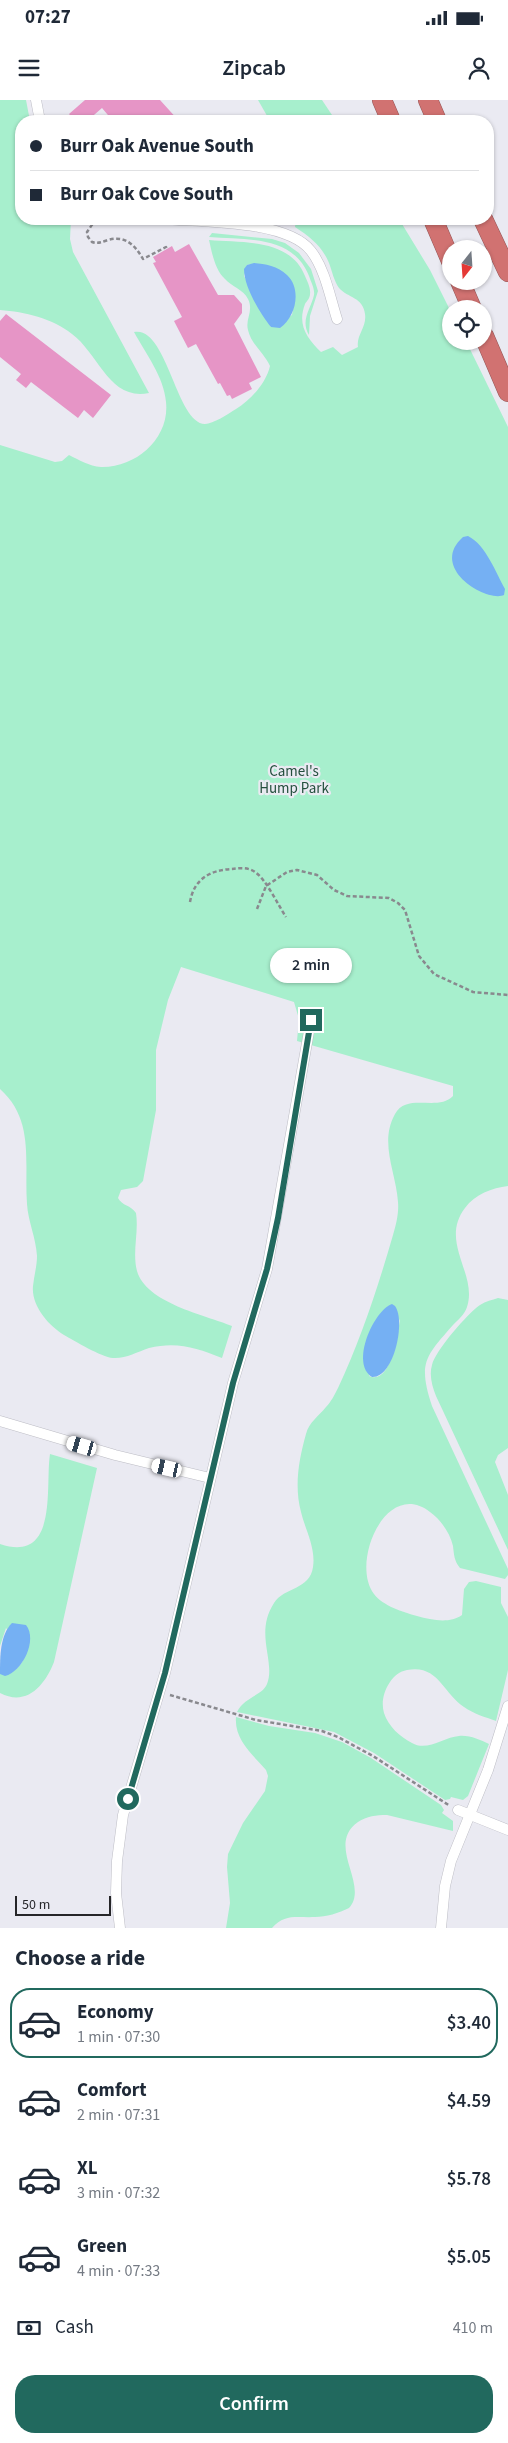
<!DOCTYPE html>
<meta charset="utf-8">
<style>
:root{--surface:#fff;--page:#f6f6f7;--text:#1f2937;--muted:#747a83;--line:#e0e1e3;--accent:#21695e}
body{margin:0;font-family:"Source Sans 3",sans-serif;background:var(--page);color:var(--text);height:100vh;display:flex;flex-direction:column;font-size:19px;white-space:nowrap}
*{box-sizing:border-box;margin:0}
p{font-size:16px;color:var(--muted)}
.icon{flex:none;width:28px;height:28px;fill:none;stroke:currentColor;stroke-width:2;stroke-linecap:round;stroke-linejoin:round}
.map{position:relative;height:1828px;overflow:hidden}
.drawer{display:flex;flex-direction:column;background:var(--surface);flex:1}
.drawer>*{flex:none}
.banner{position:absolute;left:15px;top:15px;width:479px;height:110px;border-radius:20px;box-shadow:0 1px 4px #0004;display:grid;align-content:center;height:110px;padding:0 15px;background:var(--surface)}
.needle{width:32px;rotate:197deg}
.tools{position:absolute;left:442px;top:140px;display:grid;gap:10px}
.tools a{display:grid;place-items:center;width:50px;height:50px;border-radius:50%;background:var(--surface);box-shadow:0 1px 4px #0004;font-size:25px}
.scale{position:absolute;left:15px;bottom:12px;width:96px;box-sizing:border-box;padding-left:5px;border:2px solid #262629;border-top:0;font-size:14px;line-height:18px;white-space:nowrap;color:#262629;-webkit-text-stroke:4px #eaeaf2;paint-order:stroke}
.end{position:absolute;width:22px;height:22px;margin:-11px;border:6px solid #21695e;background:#fff;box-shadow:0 0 0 2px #fff}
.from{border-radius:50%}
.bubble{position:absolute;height:35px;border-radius:18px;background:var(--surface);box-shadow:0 1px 4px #0004;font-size:16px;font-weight:600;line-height:35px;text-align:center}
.car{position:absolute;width:15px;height:30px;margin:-15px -8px;border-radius:6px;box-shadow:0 0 4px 1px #0007;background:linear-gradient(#fff 24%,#345 0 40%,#fff 0 76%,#345 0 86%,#fff 0)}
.banner b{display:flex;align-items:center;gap:18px;height:48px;font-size:19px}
.banner b+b{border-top:1px solid var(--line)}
.banner i{width:12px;height:12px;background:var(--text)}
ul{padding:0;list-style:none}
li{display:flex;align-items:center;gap:15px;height:70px;margin:0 10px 8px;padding:0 5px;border:2px solid transparent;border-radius:20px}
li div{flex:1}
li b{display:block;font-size:19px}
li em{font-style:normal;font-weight:600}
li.active{border-color:var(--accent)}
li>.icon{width:45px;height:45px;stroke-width:1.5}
h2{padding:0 15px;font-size:22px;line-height:60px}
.pay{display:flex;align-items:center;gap:12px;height:55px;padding:0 15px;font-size:19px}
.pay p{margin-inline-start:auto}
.cta{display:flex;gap:10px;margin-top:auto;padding:10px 15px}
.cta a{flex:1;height:58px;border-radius:20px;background:var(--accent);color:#fff;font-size:20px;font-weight:600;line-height:58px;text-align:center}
.status{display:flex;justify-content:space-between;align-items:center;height:35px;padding:0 25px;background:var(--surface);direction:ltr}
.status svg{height:14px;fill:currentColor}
header{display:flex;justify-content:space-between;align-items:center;height:65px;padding:0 15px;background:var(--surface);font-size:22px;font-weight:600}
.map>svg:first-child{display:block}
.green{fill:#a7efcd;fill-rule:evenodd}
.water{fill:#75b0f3}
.building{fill:#e695c6}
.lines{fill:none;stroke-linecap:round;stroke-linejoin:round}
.minor-casing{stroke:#bdbdc5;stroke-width:11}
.motorway-casing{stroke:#955758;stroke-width:20}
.path{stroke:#89898e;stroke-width:2.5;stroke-dasharray:4 2.5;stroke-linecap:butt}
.minor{stroke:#fff;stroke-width:10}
.motorway{stroke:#d17271;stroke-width:19}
.route{stroke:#21695e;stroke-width:6}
.labels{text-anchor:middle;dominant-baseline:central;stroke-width:4.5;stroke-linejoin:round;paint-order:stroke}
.park-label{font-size:15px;fill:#244f3d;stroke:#eaeaf2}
</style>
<div class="status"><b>07:27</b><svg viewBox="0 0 49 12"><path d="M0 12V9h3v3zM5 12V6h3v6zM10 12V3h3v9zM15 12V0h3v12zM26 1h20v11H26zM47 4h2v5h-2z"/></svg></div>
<header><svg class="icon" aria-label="menu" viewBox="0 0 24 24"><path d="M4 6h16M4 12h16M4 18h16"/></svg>Zipcab<svg class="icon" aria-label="person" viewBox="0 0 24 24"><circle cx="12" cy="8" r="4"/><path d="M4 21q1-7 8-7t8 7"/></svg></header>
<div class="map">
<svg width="508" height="1828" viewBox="0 0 508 1828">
<rect width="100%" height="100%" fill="#eaeaf2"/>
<!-- green -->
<g class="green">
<path d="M0 0H26L30 21H21V119H71L70 139 73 152 149 293C109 301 99 254 72 234 52 218 25 212 0 210Z"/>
<polygon points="258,0 322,0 336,21 270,21"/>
<path d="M296 119H399L430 170 451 212V241H466L508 327V1086C492 1088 475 1094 465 1108 439 1142 478 1174 467 1207 465 1214 458 1220 453 1225 425 1257 418 1263 432 1306L508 1469V1475L505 1479 460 1468C454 1461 454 1454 453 1446 450 1433 441 1420 430 1412 386 1378 350 1463 374 1494 383 1506 403 1512 417 1516 432 1520 449 1524 462 1515L464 1489 469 1482 476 1481 501 1487V1503L508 1517V1570L496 1621C485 1617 474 1614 464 1607 443 1593 438 1564 407 1570 390 1573 379 1597 384 1613 388 1626 400 1637 412 1643 427 1652 444 1637 459 1636 470 1635 480 1640 489 1644L468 1696 463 1700 451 1697 450 1699 445 1700 374 1653 334 1632 237 1612C244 1597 262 1596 267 1584 276 1561 254 1534 274 1503 284 1487 310 1490 313 1467 316 1448 305 1429 301 1412 294 1386 299 1359 306 1334 309 1322 319 1316 326 1307 331 1302 335 1294 338 1288 361 1239 378 1187 393 1135 396 1125 399 1113 398 1102 396 1072 379 1043 395 1014 407 992 438 1012 453 996V986L297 941 299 919 294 902 181 867 168 900 156 950V1010L143 1081 137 1087 121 1090 118 1098C122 1106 131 1105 136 1113 139 1132 132 1152 137 1171 146 1203 205 1215 232 1226L222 1258C197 1248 177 1241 149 1248 137 1252 125 1259 113 1258 101 1257 75 1241 64 1235 49 1226 31 1206 33 1186 34 1176 37 1166 37 1156 36 1138 28 1121 27 1104 24 1063 35 1020 0 989V345L55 362 62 361 69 355C79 360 89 366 101 367 136 368 170 338 166 302 164 277 146 254 134 232 167 225 176 323 205 324 213 324 228 314 236 309 251 300 266 283 270 266 264 253 251 244 248 230 245 219 254 211 248 199 243 189 232 187 225 179 215 170 212 153 209 140 242 143 290 138 305 176 307 181 311 188 310 194 310 198 307 201 305 204 297 225 307 238 321 252L333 247 342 255 358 247C356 235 367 227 365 214 363 197 348 198 339 188 334 181 332 171 329 163 322 146 310 137 295 127ZM254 164H262L295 196 292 215 271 227 244 176 247 165ZM400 1219C398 1233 391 1286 369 1276Z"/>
<path d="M212 133 272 139 285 143 299 153 311 169 318 191 310 216 309 235C300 220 311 209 314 195 315 189 311 182 309 176 293 135 246 140 209 137Z"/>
<path d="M498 1198 508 1200V1348L498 1355 495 1362 508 1395V1450L436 1296C432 1286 429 1275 432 1265 435 1251 468 1213 480 1205 486 1201 492 1200 498 1198Z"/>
<path d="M50 1354 97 1368 54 1562C45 1585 27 1607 0 1593V1574C14 1574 21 1567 26 1554L6 1528 0 1546V1444C59 1464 45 1386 50 1354Z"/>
<path d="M236 1617 269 1626 315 1633 342 1642 371 1658 441 1705 444 1710 442 1713 453 1721V1731L387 1715C376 1715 367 1716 358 1722 325 1745 370 1785 349 1808 339 1813 326 1817 315 1817 297 1818 285 1813 272 1828H226L230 1803 227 1767 228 1754 243 1723 265 1691 268 1676 266 1670C253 1655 234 1640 236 1617Z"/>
</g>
<!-- water -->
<g class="water">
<path d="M254 163C265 164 278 166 287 175 302 189 296 217 280 228L271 227C260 213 244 187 244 169L247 165Z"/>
<path d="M468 436C486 445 496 473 505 489L504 495C487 503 428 468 463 437Z"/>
<path d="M392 1204 395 1206C406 1221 394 1278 372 1277 350 1264 373 1211 392 1204Z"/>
<path d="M12 1523 26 1525C38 1540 22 1572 5 1576L0 1574C0 1556 0 1535 12 1523Z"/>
</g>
<!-- building -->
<g class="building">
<polygon points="85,0 160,0 179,21 113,21 102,8 87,21 75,21 69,14"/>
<polygon points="189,144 218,195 234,195 242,204 242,213 234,224 261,277 249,283 252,289 232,299 230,295 227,296 220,283 218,284 196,244 188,248 174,221 182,217 153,163 156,162 153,157 172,146 175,152"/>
<polygon points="6,214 111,295 93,318 84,310 78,318 31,282 26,288 16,280 21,274 0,257 0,221"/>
</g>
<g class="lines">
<defs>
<g id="minor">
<polyline points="36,0 40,21"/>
<path d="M164 119C202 122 287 120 311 151 325 169 330 197 337 219"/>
<polyline points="0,1321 115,1355 210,1378"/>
<polyline points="458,1710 508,1730"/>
<polyline points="120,1828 116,1793 117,1761 123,1715 165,1573 233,1283 267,1169 311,920"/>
<polyline points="441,1828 445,1786 451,1761 488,1670 508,1606"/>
</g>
<g id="motorway">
<polyline points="382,0 391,21"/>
<polyline points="428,0 437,21"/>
<polyline points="433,119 451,161"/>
<polyline points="483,119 508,172"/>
<polyline points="460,181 472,209"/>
<polyline points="484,236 508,292"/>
</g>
</defs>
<!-- minor casing -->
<use href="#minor" class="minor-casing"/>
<!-- motorway casing -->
<use href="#motorway" class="motorway-casing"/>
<!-- path -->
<g class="path">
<path d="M96 119 87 132 88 137 92 142C98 144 102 142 108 140 125 135 135 145 143 159L166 147 167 149"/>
<path d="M190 802C194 779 210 770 232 769 239 768 248 767 255 772 266 779 278 805 286 817"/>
<polyline points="257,809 266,786 287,772 297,770 317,775 334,790 347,796 389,798 398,803 405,810 419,856 434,874 473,892 508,895"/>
<polyline points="170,1595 256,1620 322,1631 338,1637 373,1656 450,1706"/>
</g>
<!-- minor -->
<use href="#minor" class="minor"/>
<!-- motorway -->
<use href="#motorway" class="motorway"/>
</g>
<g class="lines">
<!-- route -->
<polyline class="route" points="128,1699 165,1573 233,1283 267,1169 278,1118 311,920"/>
</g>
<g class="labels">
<!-- park labels -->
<g class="park-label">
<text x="294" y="671">Camel's<tspan x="294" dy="17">Hump Park</tspan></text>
</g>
</g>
</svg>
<div class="tools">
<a><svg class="needle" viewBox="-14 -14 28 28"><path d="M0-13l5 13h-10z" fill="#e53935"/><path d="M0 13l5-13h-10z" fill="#747a83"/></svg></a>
<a><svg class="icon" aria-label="locate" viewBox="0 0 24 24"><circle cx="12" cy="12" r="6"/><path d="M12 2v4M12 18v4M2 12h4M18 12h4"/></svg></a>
</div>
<div class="scale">50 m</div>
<i class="end from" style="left:128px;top:1699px"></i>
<i class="end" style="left:311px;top:920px"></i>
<div class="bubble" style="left:270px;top:848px;width:82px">2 min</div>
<i class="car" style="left:82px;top:1346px;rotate:286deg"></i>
<i class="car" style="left:167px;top:1368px;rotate:283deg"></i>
<div class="banner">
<b><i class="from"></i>Burr Oak Avenue South</b>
<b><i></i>Burr Oak Cove South</b>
</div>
</div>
<section class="drawer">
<h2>Choose a ride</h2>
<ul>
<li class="active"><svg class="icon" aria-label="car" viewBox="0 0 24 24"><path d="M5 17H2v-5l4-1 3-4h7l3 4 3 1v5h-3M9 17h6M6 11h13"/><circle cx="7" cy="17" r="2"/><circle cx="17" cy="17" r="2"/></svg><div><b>Economy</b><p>1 min · 07:30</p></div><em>$3.40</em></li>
<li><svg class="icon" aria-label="car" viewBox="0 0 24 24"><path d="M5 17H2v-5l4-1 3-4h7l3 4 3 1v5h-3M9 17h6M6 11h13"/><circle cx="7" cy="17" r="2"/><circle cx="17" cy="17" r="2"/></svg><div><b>Comfort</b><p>2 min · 07:31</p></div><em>$4.59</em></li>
<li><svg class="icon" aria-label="car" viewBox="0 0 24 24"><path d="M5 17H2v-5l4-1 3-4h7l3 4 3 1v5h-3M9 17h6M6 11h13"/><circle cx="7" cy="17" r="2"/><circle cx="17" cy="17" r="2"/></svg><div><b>XL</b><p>3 min · 07:32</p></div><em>$5.78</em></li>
<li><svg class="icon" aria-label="car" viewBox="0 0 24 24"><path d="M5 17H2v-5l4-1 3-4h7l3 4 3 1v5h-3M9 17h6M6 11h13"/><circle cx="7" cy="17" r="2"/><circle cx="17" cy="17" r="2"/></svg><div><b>Green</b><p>4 min · 07:33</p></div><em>$5.05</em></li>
</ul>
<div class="pay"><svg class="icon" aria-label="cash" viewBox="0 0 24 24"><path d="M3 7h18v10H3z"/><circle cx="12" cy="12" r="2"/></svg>Cash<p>410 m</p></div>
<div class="cta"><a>Confirm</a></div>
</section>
